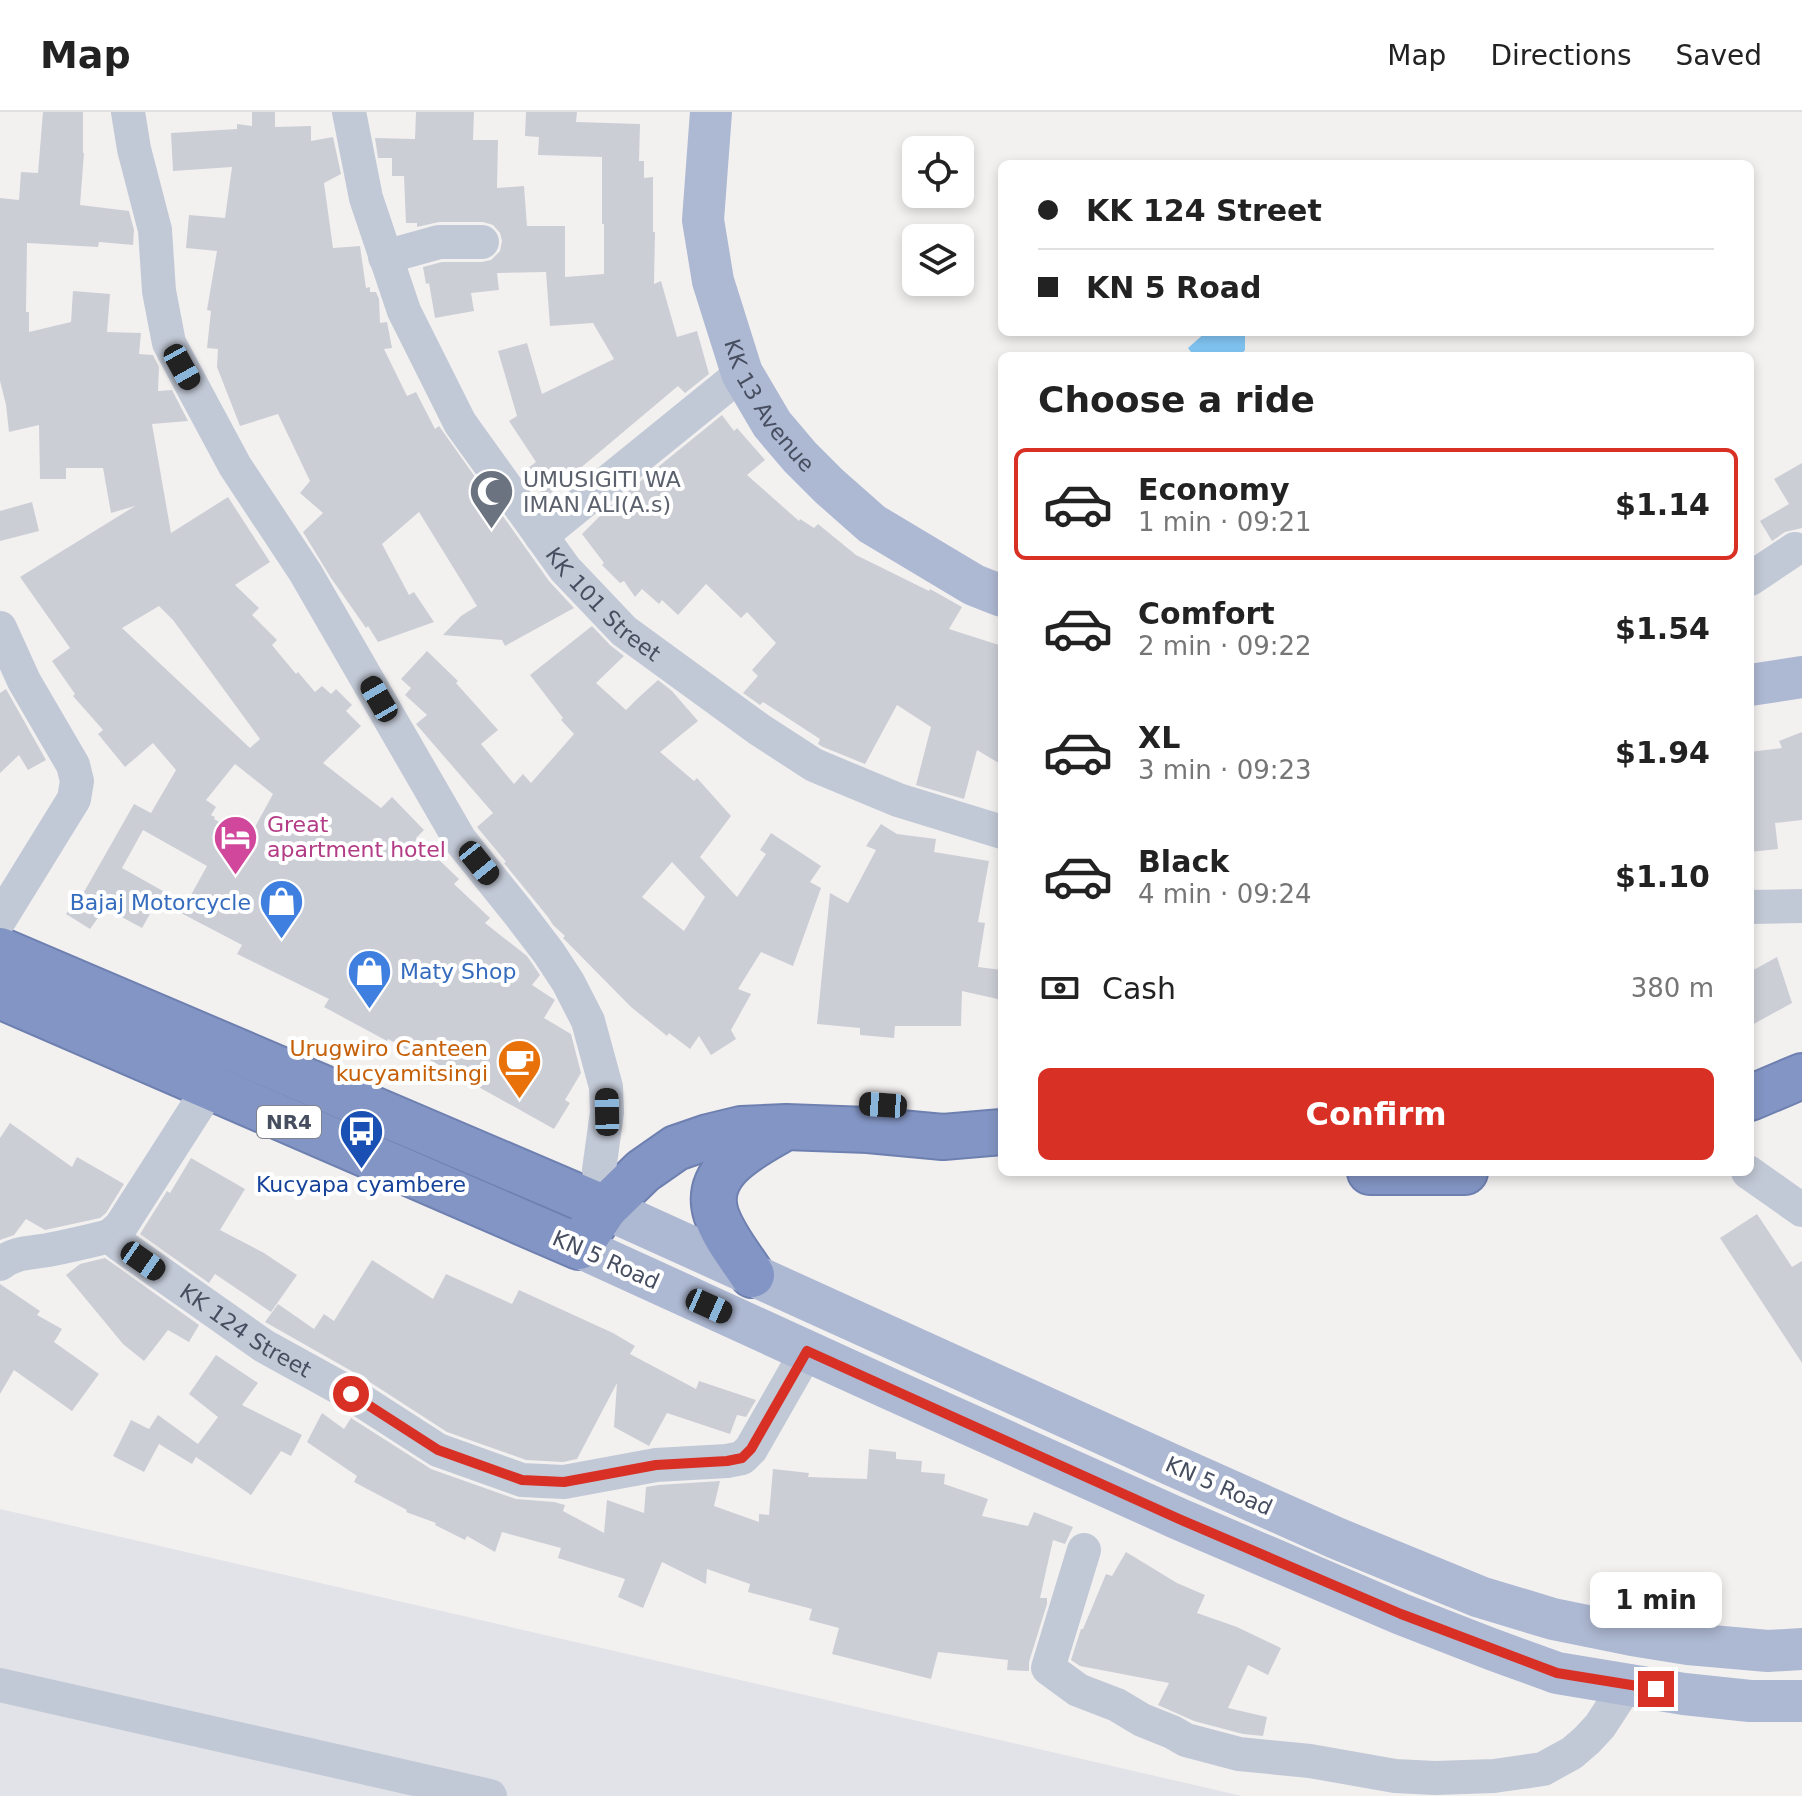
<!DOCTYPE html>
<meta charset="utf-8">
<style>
:root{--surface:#fff;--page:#f6f6f6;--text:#222;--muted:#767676;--line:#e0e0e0;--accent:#d93025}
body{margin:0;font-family:"DejaVu Sans",sans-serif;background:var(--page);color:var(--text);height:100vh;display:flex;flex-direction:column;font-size:30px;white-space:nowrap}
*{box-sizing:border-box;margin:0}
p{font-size:26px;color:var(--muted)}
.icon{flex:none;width:44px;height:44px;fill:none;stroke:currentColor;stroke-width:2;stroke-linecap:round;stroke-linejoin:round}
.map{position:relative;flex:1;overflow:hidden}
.side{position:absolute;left:998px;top:240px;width:756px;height:824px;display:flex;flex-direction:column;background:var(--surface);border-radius:12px;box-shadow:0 4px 12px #0003}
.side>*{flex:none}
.hud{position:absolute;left:998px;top:48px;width:756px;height:176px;border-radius:12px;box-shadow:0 4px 12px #0003;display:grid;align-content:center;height:176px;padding:0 40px;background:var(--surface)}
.fabs{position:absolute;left:902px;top:24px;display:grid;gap:16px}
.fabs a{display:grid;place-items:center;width:72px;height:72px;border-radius:12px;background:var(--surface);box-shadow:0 4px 12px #0003;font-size:40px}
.end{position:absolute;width:36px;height:36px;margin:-18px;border:10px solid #d93025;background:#fff;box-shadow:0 0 0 4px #fff}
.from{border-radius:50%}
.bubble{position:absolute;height:56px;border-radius:12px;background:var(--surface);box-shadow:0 4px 12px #0003;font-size:26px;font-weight:600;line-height:56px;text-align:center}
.car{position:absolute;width:24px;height:48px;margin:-24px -12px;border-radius:10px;box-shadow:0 0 6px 2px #0007;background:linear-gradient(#222 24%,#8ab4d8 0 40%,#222 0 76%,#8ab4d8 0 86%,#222 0)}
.hud b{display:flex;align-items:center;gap:28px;height:76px;font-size:30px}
.hud b+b{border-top:2px solid var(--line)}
.hud i{width:20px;height:20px;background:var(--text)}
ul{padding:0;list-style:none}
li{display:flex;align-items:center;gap:24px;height:112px;margin:0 16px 12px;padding:0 24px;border:4px solid transparent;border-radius:12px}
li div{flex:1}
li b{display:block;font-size:30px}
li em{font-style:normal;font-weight:600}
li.active{border-color:var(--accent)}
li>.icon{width:72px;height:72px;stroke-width:1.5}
h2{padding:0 40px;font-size:36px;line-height:96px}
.pay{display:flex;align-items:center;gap:20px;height:88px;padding:0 40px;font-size:30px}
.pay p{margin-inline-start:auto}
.primary-button{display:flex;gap:16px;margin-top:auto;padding:16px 40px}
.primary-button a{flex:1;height:92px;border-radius:12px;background:var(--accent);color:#fff;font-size:32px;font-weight:600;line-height:92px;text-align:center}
header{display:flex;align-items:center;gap:48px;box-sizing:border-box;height:112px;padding:0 40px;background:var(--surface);border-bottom:2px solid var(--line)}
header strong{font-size:38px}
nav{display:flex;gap:44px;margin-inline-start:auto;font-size:28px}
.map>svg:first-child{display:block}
.airport{fill:#e2e3e8}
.water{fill:#83c7f5}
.building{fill:#ccced6;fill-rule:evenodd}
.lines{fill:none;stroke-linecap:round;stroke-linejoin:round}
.highway-casing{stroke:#6e80b0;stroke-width:48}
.minor{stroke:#c2c9d6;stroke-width:34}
.major{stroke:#adb8d2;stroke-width:42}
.highway{stroke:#8395c4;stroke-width:44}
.route{stroke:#d93025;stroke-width:10}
.labels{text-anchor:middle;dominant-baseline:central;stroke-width:8;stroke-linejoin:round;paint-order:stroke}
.shield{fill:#fff;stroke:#7e8390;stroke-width:2}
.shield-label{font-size:20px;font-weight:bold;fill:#464e60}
.street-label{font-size:22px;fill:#464e60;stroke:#fff}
.worship-label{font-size:22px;fill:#5b616d;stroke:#fff;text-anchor:start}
.hotel-label{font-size:22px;fill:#b23c85;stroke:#fff;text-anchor:start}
.shop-label{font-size:22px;fill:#366cbe;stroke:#fff;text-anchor:end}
.food-label{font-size:22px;fill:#c56008;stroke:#fff;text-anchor:end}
.transit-label{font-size:22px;fill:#164399;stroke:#fff}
</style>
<header>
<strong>Map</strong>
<nav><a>Map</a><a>Directions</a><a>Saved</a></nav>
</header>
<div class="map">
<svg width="1802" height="1684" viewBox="0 0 1802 1684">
<rect width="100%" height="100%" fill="#f3f0f0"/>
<!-- airport -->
<polygon class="airport" points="0,1397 1242,1684 0,1684"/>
<!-- water -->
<polygon class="water" points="1206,220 1238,220 1245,224 1245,238 1240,244 1194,244 1188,236"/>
<!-- building -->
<g class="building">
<path d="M43 0H83V41H84L80 93 129 99 134 118 133 133 99 130 98 135 27 131 26 200H29V220L71 210 73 179 110 182 107 220 141 221 139 242 153 243 159 255 158 279 172 278 188 309 152 312 171 421 228 385 270 450 235 473 259 496 252 503 277 528 272 533 296 562 298 560 315 580 322 574 331 582 336 577 352 593 346 599 361 614 323 651 381 696 392 685 424 718 416 726 459 767 454 772 490 806 485 811 527 844 540 863 532 873 555 888 544 906 571 922 581 961 565 988 570 991 554 1017 423 944 422 946 388 927 387 929 324 895 329 887 237 842 242 833 181 801 207 754 143 718 122 756 163 779 142 816 105 796 90 817 66 802 78 785 80 787 134 692 151 701 176 658 153 631 125 655 98 622 103 618 73 584 75 582 52 549 70 536 20 465 135 394 111 401 103 356H66V367H40L39 313 9 320 6 293 0 269V86L19 88 21 60 38 61ZM159 494 173 508 260 627 250 636 122 516ZM235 652 273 682 249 726 214 707 215 705 211 703 216 695 206 688Z"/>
<polygon points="252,0 275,0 275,15 311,14 311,29 333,25 341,62 324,71 333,136 360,134 366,176 370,175 370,180 376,180 379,187 380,211 387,210 392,236 384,237 407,284 416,280 435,317 439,314 549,469 574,496 505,534 502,528 443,523 461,504 477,494 419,400 382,432 409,483 414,480 434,510 378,530 368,514 366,516 331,466 303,420 323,401 300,381 310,369 278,302 240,314 217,255 218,237 207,236 211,199 207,198 217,139 186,136 189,103 225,106 232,55 173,59 171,21 237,17 237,12 252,14"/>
<polygon points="416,0 474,0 473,28 498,28 497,76 524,74 527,114 565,114 565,165 604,162 604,112 602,112 602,45 538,43 539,25 525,24 526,0 577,0 576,10 640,12 639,49 644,49 644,66 653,65 653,120 655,120 654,172 661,169 677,225 697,219 709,262 685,281 678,274 546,385 523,360 536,350 509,309 517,304 498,239 527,231 542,282 614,247 593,211 550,214 546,160 497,161 499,178 471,181 474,199 435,206 429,171 426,172 423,155 442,150 482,150 491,148 500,139 502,129 500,121 493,113 483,110 439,110 417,115 417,111 406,111 404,64 392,64 392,46 378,46 375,26 415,27"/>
<polygon points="722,303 734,319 737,316 765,348 747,363 799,409 800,407 814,416 818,412 856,443 929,479 930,477 962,495 949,517 1002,534 1002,653 977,638 964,687 916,673 931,615 897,593 865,652 823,635 818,632 820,627 763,590 760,593 743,581 758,564 752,558 776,531 747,500 741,506 706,472 678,503 662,488 659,492 642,477 635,485 624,469 620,471 602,453 604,451 582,422 610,394"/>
<polygon points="1802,351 1802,416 1785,420 1772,429 1760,409 1789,392 1774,367"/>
<polygon points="32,390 39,419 0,429 0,399"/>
<path d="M592 514 610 533 624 544 596 571 626 598 637 587 658 568 672 579 698 609 660 640 694 669 697 666 731 704 700 745 737 785 766 742 760 738 771 721 821 754 810 770 821 776 793 854 761 840 738 877 751 882 731 918 736 927 711 943 699 924 690 937 669 921 667 924 631 895 563 826 565 824 553 813 548 805 504 751 506 750 477 715 493 701 416 612 427 603 405 583 411 576 401 567 427 539 458 569 456 571 498 618 481 632 514 672 523 662 531 671 574 622 561 608 563 606 530 563ZM672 750 705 785 684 819 642 785Z"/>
<polygon points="6,577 46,648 28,658 19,643 0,661 0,581"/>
<polygon points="1802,620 1802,708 1775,711 1778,737 1750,740 1750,640 1782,636 1779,629"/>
<polygon points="881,712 897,722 936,727 934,740 989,749 978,810 985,811 978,855 1002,858 1002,888 962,879 961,914 895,914 894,926 860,923 860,916 817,912 830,781 848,791 876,738 866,734"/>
<polygon points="1777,845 1792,891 1750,914 1750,860"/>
<polygon points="10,1011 72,1055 77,1045 124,1072 106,1101 100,1106 45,1118 26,1107 14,1123 0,1128 0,1026"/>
<polygon points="191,1046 245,1077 220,1118 264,1141 297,1163 271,1200 215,1162 209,1171 140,1122 167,1079 170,1081"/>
<polygon points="1757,1102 1792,1155 1802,1149 1802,1251 1720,1126"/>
<polygon points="105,1146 199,1213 189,1230 168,1218 144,1249 123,1232 66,1163 80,1152"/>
<polygon points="372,1148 433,1187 446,1162 512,1192 519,1178 613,1221 635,1234 630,1242 696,1277 699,1269 756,1288 746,1305 737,1303 730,1322 667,1301 649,1334 614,1315 617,1271 577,1347 563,1350 526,1348 447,1320 362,1265 265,1210 278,1192 314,1217 324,1202 334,1209"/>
<polygon points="0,1172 40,1199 37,1203 62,1217 54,1230 99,1262 72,1299 14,1258 0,1282"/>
<polygon points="216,1243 258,1271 242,1293 302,1323 291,1344 281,1339 251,1383 196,1345 192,1352 159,1332 144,1360 113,1344 131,1308 149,1317 158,1303 198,1332 218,1305 189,1282"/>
<polygon points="322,1301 344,1317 351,1306 431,1357 516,1387 554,1390 565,1393 563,1399 604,1421 607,1388 644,1401 646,1375 658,1373 720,1369 714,1394 759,1410 759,1402 769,1403 773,1357 809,1361 808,1365 867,1367 869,1337 896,1340 896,1347 922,1349 921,1360 945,1362 944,1372 988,1387 982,1404 1028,1414 1034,1400 1073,1415 1065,1432 1053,1428 1040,1486 1047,1486 1047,1492 1029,1550 1029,1559 1007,1558 1008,1548 938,1540 931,1567 832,1542 839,1516 809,1508 812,1497 748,1480 750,1472 707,1457 706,1472 662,1450 643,1496 618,1485 625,1467 558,1446 561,1436 502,1420 495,1440 467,1424 465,1428 435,1413 436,1411 406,1400 407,1398 354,1370 357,1364 307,1330"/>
<polygon points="1126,1440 1177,1471 1205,1483 1197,1501 1237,1515 1281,1536 1268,1563 1248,1553 1228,1596 1267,1605 1263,1624 1243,1622 1194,1609 1158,1593 1169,1571 1080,1554 1071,1548 1081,1517 1083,1517 1106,1462 1112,1464"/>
</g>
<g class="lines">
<defs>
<g id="highway">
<polyline points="0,838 605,1096"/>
<polyline points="0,884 579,1135 605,1096 643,1059 676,1036 708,1025 741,1017 786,1015 868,1018 943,1025 1002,1020"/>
<polyline points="1750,986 1802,964"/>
<polyline points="1370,1060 1465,1060"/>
<path d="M752 1163C740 1144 723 1124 716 1102 703 1059 750 1036 779 1019"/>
</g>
</defs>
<!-- highway casing -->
<use href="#highway" class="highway-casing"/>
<!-- minor -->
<g class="minor">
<polyline points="128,0 134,37 155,118 159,179 169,231 235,354 305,460 460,728 517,799 549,841 568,870 588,909 606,975 607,1000 599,1058"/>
<path id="s1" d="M349 0 366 86 404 199 460 311 565 457 624 519 760 618 814 653 898 688 1002 720"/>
<polyline points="385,145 439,130 482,130"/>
<polyline points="541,424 742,261"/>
<polyline points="1750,467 1795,437"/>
<polyline points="0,516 24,569 73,653 77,669 74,687 0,807"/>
<polyline points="1750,795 1802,794"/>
<polyline points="1748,1060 1802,1098"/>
<polyline points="110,1124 121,1114 210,975"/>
<path id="s2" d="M0 1152C15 1140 30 1141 48 1138 69 1134 90 1129 110 1124L119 1132 264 1234 351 1282 438 1338 522 1368 564 1370 656 1353 727 1349 742 1346 751 1337 807 1239"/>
<polyline points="1084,1438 1048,1556 1078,1578 1117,1593 1142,1608 1172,1620 1186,1628 1239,1642 1310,1649 1395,1664 1435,1666 1494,1664 1543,1657 1572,1641 1587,1628 1600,1614 1628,1571"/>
<polyline points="0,1573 490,1684"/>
</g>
<!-- major -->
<g class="major">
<path id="s3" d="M711 0 703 108 713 169 742 261 772 312 800 345 829 374 872 412 974 473 1002 484"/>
<polyline points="1750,573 1802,565"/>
<polyline points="605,1096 1172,1353 1336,1426 1480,1485 1553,1507 1632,1523 1688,1532 1768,1539 1802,1537"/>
<polyline points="579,1135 890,1277 1179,1407 1401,1502 1491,1537 1557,1561 1684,1582 1750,1589 1802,1589"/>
</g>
<!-- highway -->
<use href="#highway" class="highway"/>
</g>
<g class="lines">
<!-- route -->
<polyline class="route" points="351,1282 438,1338 522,1368 564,1370 656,1353 727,1349 742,1346 751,1337 807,1239 1179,1407 1401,1502 1557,1561 1656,1577"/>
</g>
<!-- icons -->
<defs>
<symbol id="mosque-pin" viewBox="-11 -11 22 30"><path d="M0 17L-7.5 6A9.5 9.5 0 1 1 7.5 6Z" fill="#6b7280" stroke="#fff"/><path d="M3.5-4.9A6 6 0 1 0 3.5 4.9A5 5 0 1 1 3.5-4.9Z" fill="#fff"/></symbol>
<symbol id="hotel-pin" viewBox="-11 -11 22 30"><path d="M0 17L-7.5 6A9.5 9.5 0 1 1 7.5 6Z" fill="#d1479c" stroke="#fff"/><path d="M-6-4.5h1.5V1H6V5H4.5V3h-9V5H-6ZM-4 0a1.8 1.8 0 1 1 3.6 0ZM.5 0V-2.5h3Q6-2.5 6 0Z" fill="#fff"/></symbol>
<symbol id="shop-pin" viewBox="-11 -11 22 30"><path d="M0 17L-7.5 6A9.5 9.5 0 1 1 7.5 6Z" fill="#3f7fe0" stroke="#fff"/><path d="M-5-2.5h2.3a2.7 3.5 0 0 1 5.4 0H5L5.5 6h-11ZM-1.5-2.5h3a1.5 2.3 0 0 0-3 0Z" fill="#fff"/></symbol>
<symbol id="cafe-pin" viewBox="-11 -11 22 30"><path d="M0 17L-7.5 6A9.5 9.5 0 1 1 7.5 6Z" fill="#e8710a" stroke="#fff"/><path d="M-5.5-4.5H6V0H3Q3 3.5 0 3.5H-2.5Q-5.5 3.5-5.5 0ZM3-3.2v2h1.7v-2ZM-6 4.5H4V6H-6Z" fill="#fff"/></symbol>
<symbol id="bus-pin" viewBox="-11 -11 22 30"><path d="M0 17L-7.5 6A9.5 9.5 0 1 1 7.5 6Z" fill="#1a4fb4" stroke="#fff"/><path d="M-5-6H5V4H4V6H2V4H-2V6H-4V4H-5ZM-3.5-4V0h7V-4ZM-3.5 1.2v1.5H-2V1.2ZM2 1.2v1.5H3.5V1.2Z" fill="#fff"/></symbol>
</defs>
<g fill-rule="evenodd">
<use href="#mosque-pin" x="466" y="354" width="51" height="69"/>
<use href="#hotel-pin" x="210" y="700" width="51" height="69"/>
<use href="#shop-pin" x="256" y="764" width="51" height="69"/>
<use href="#shop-pin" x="344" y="834" width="51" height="69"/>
<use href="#cafe-pin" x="494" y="924" width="51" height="69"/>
<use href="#bus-pin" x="336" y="994" width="51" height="69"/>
</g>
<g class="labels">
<!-- shield labels -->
<rect class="shield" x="257" y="994" width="64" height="32" rx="6"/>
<g class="shield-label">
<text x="289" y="1010">NR4</text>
</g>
<!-- street labels -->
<g class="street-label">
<text stroke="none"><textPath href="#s3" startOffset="308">KK 13 Avenue</textPath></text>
<text stroke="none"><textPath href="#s1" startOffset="564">KK 101 Street</textPath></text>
<text transform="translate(606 1148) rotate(24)">KN 5 Road</text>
<text stroke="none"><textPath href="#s2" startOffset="280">KK 124 Street</textPath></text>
<text transform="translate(1219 1374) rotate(24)">KN 5 Road</text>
</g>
<!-- worship labels -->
<g class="worship-label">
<text x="523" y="367">UMUSIGITI WA<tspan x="523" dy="25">IMAN ALI(A.s)</tspan></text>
</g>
<!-- hotel labels -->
<g class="hotel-label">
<text x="267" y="712">Great<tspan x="267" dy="25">apartment hotel</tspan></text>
</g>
<!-- shop labels -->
<g class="shop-label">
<text x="251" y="790">Bajaj Motorcycle</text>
<text x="400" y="859" text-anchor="start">Maty Shop</text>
</g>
<!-- food labels -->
<g class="food-label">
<text x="488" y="936">Urugwiro Canteen<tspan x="488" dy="25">kucyamitsingi</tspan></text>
</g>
<!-- transit labels -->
<g class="transit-label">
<text x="361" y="1072">Kucyapa cyambere</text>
</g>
</g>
</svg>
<div class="fabs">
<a><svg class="icon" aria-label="locate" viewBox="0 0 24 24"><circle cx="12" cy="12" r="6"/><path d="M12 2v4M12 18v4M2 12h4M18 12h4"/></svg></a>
<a><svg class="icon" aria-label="layers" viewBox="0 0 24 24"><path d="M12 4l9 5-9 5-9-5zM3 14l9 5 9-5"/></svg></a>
</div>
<i class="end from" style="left:351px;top:1282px"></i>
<i class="end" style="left:1656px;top:1577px"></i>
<div class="bubble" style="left:1590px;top:1460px;width:132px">1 min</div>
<i class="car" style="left:182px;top:255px;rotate:151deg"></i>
<i class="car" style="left:379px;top:587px;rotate:330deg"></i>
<i class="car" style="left:479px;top:751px;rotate:141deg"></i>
<i class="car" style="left:883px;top:993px;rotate:274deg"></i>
<i class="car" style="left:607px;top:1000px;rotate:359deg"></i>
<i class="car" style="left:143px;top:1149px;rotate:125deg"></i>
<i class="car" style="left:709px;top:1194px;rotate:114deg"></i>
<div class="hud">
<b><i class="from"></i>KK 124 Street</b>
<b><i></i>KN 5 Road</b>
</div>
<section class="side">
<h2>Choose a ride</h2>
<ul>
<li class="active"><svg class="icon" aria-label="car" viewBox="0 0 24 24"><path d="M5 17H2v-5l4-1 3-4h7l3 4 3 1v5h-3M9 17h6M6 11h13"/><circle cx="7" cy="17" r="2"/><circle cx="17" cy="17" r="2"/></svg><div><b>Economy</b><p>1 min · 09:21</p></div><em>$1.14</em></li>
<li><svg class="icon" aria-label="car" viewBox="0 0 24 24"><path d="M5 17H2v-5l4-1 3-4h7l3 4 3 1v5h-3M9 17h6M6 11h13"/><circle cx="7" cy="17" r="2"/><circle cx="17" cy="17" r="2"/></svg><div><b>Comfort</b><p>2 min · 09:22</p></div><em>$1.54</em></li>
<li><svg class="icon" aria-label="car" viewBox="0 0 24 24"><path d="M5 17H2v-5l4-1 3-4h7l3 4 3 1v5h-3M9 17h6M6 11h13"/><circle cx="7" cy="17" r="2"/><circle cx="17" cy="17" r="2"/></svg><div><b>XL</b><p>3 min · 09:23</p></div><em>$1.94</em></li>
<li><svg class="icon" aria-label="car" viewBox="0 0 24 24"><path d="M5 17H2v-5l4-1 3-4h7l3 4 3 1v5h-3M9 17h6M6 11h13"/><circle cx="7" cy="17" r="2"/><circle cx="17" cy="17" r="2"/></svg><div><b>Black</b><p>4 min · 09:24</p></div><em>$1.10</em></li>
</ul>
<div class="pay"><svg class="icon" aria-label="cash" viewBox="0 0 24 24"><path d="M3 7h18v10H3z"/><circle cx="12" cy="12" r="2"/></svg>Cash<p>380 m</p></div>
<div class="primary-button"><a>Confirm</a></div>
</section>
</div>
